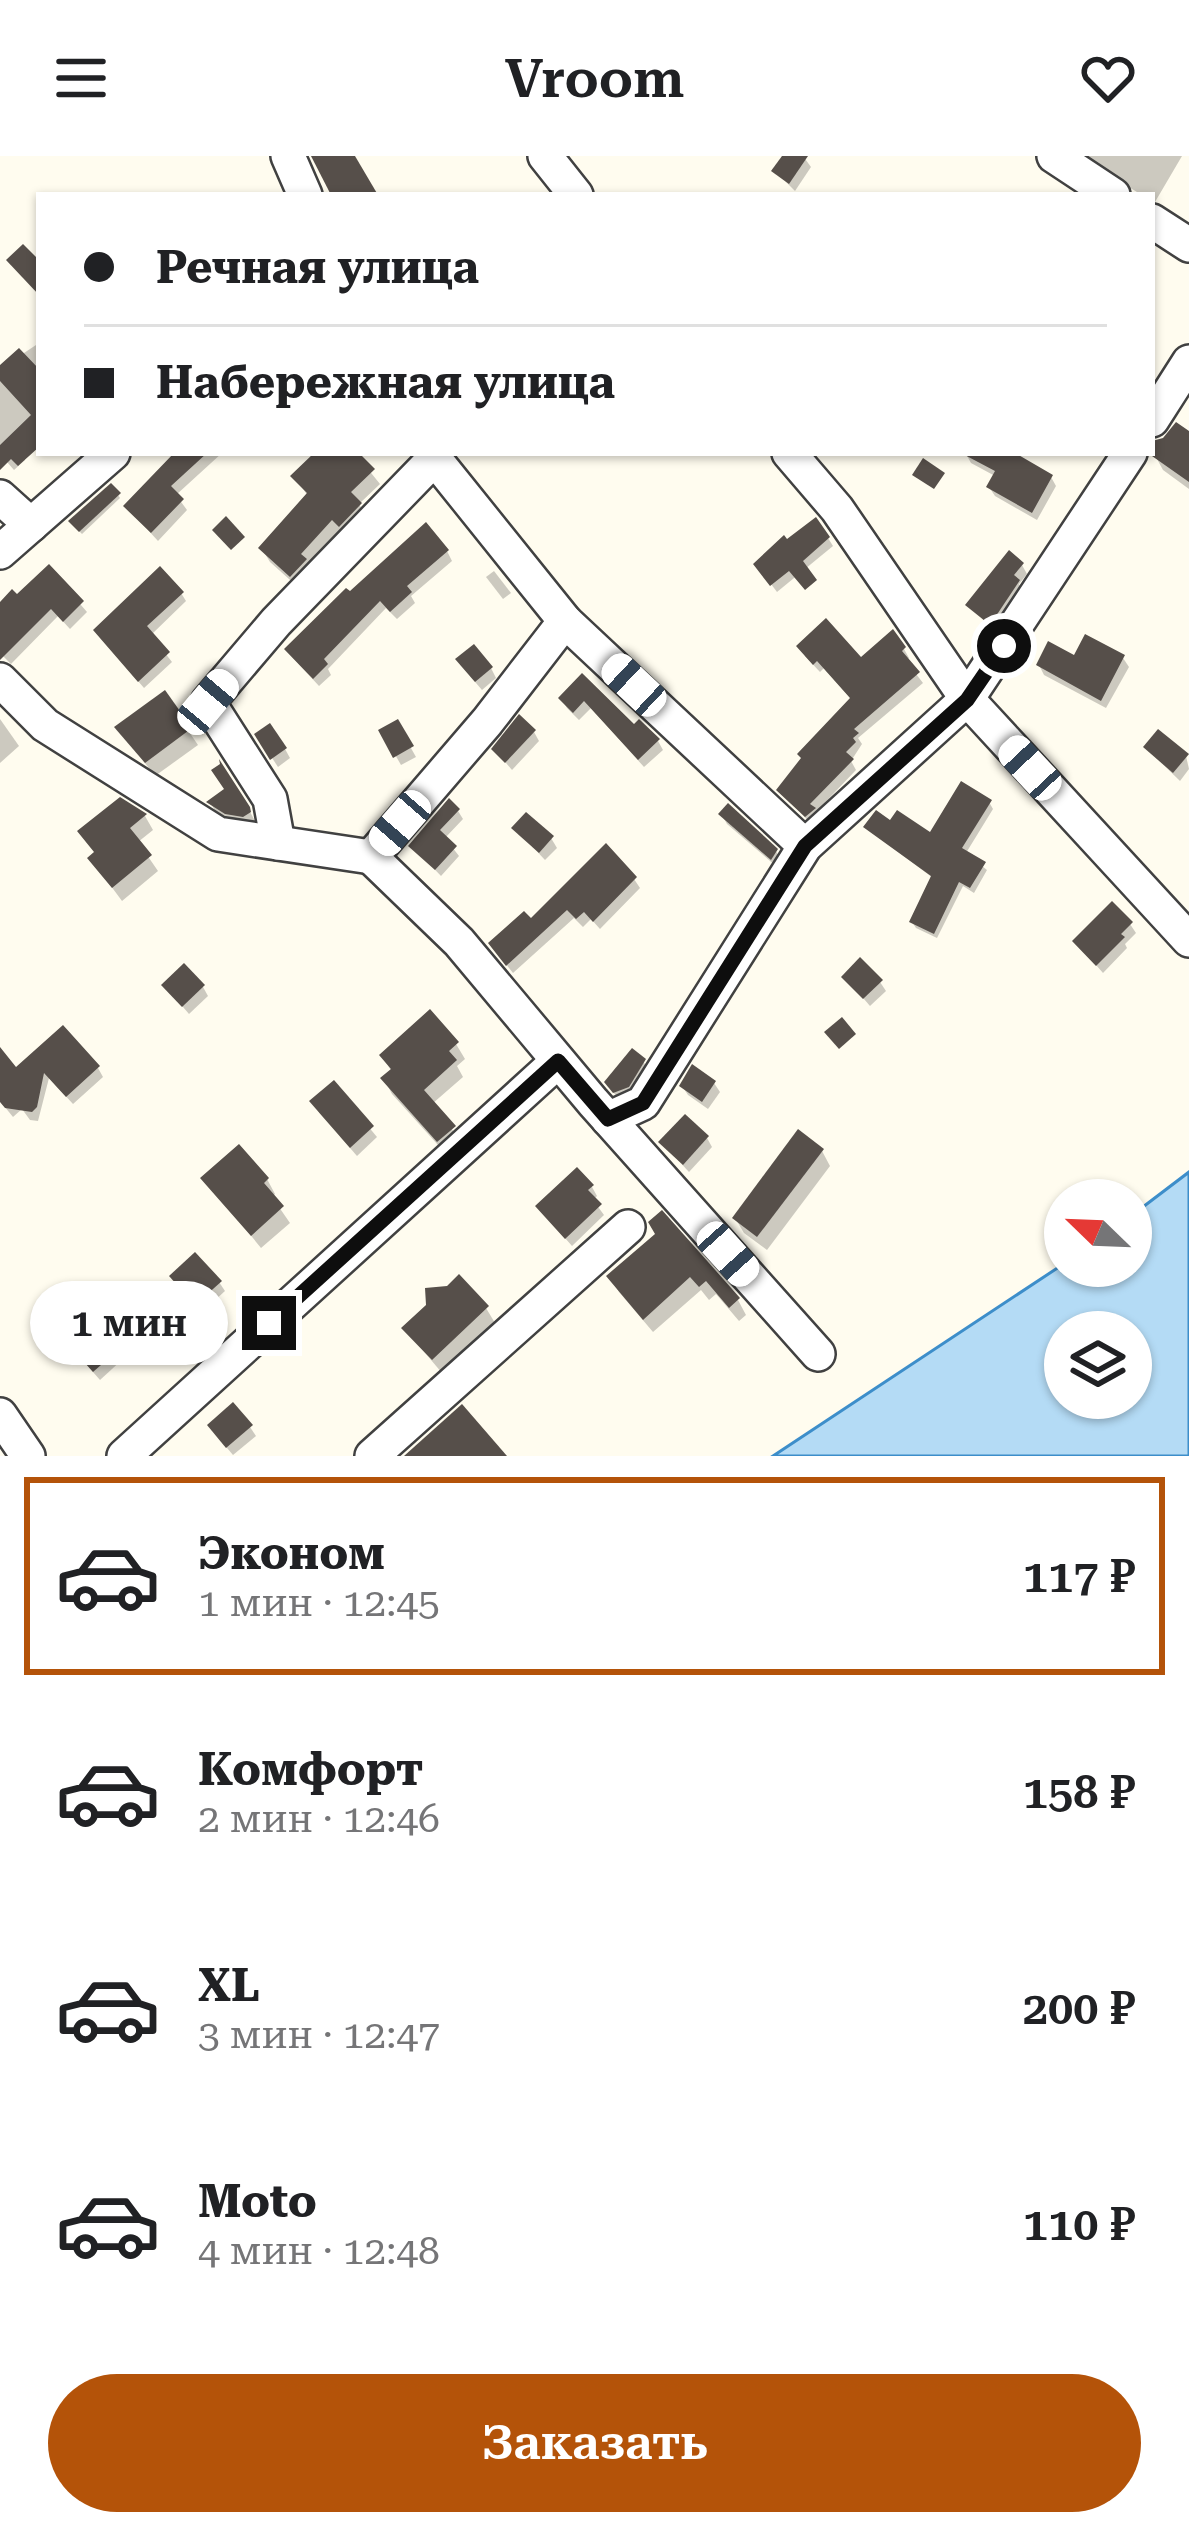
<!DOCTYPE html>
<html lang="ru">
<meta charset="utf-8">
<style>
:root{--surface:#fff;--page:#f2f2f2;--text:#202124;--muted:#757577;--line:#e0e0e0;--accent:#b45309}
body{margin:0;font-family:"Roboto Serif",serif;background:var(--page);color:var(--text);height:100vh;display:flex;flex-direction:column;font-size:45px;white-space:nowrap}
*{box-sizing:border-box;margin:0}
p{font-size:39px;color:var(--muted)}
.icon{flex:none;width:66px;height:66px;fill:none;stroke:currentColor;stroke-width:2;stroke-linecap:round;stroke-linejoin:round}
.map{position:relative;height:1300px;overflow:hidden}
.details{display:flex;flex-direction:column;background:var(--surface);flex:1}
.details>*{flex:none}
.banner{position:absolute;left:36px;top:36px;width:1119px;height:264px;border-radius:0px;box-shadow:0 3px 9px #0004;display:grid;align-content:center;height:264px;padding:0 48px;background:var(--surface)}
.needle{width:78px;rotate:293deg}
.buttons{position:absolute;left:1044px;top:1023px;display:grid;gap:24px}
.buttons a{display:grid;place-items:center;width:108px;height:108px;border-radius:50%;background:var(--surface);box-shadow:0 3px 9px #0004;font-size:60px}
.end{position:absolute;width:54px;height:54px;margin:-27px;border:15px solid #0e0e0e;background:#fff;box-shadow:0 0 0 6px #fff}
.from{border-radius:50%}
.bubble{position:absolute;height:84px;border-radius:42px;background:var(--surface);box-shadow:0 3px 9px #0004;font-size:39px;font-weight:600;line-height:84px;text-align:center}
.car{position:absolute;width:36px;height:72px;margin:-36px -18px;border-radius:15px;box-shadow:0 0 9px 3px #0007;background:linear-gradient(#fff 24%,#345 0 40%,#fff 0 76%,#345 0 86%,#fff 0)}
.banner b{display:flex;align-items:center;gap:42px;height:114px;font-size:45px}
.banner b+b{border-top:3px solid var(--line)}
.banner i{width:30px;height:30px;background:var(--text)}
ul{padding:21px 0 0;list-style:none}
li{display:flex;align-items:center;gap:36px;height:198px;margin:0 24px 18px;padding:0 24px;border:6px solid transparent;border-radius:0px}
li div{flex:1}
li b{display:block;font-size:45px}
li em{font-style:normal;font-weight:600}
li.current{border-color:var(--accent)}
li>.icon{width:108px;height:108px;stroke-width:1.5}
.button{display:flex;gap:24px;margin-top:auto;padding:24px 48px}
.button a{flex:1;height:138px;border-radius:72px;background:var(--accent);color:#fff;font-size:48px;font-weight:600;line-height:138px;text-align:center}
header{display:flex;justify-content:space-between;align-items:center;height:156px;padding:0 48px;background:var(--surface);font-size:54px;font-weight:600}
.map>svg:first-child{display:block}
.water{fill:#b4dbf5;stroke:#3d8eca;stroke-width:3;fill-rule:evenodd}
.shadow{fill:#0003}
.building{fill:#564f4a}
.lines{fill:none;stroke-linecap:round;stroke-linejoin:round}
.minor-casing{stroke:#414141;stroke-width:38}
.minor{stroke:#fff;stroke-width:33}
.route{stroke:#0e0e0e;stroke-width:15}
</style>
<header><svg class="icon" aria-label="menu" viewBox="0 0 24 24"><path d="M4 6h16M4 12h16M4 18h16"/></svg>Vroom<svg class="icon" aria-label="heart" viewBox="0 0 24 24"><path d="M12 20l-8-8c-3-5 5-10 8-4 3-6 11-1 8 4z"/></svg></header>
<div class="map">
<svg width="1189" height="1300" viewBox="0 0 1189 1300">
<rect width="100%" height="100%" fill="#fffcef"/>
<!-- water -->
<path class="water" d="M1189 1016V1300H773L1065 1107V1110H1131V1060ZM1065 1176H1131V1242H1065Z"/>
<!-- shadow -->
<g class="shadow">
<polygon points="785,0 803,0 811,11 795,35 775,15"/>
<polygon points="1077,0 1182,0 1155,46 1152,39 1142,39"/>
<polygon points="39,187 39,280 21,297 25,304 14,314 0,298 0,213"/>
<polygon points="1189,279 1189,333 1163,314 1152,294 1152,286"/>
<polygon points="179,297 222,297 176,339 187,354 158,385 127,351"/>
<polygon points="318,297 355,297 380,328 359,348 367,362 348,382 341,375 308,411 299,432 270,406 262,393 308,340 294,320"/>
<polygon points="1013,297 1051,321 1056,330 1037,364 995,340 989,331 995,320 971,307 966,298"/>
<polygon points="118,339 120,342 82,378 73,369"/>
<polygon points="828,382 833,390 777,436 762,416"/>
<polygon points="447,395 452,405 411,440 415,447 397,463 386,452 328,513 331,519 319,530 293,502 288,493 350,439"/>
<polygon points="1022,409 1027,418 1019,428 1023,436 996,476 968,449"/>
<polygon points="49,412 87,456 70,473 58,460 11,508 0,497 0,450 17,442"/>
<polygon points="494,415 511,437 503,443 486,421"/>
<polygon points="181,437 186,445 151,479 172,506 144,532 102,483"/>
<polygon points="904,493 909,502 906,505 923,527 858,582 862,588 851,605 856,614 815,657 819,663 812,669 780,634 852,544 824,512 820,516 805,500 861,505"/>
<polygon points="1123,502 1129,511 1106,552 1044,519 1039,509"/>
<polygon points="491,512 496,522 482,534 464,513"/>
<polygon points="583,521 634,572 658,585 663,594 644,611 591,552 579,564 567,552 561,542"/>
<polygon points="164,539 198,589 155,620 118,572"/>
<polygon points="0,563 19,590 0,607"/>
<polygon points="397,567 416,601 401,609 382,576"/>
<polygon points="534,576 539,585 512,614 495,594"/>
<polygon points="257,579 285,593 290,602 278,611"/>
<polygon points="1146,592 1186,600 1189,613 1180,625"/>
<polygon points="120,645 145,660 153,674 138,686 158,715 122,745 91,703"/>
<polygon points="210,646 248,652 257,669 253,674 218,660"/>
<polygon points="989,646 993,653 966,697 987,714 974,737 963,730 937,782 916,772 912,766 933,722 866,672 891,668 930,681"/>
<polygon points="458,655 463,663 445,682 459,700 441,720 412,690"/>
<polygon points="722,659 776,695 781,705 777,711 727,668"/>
<polygon points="515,672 551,682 557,692 545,704"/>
<polygon points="634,723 640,732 600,773 591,763 583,771 574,762 513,817 497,797 531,767"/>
<polygon points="1130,768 1136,777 1125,788 1127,792 1103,817 1076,786"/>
<polygon points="845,821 880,826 886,835 870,850"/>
<polygon points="165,830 203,831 208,840 189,858"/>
<polygon points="456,888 465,903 457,910 463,921 432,948 462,986 447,999 392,938 384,923 392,916 382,900"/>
<polygon points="643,905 649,915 633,940 621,945 613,936"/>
<polygon points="98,912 103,921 73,948 49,922 38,965 30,964 22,953 13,961 0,945 0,916"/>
<polygon points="714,927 720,936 708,953 688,939 682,930"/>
<polygon points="333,928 377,981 357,1000 318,955"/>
<polygon points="707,982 712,991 689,1016 662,987"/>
<polygon points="822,995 830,1010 767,1094 744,1077 735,1062"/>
<polygon points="577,1015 592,1031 597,1040 593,1044 604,1059 572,1090 538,1051"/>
<polygon points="204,1022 267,1023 275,1038 272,1041 290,1067 261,1092"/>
<polygon points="661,1058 738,1144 746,1159 739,1165 716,1138 709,1144 701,1134 653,1176 619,1136 610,1121 659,1078"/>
<polygon points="172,1121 219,1126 225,1135 202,1156"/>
<polygon points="429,1150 486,1152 495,1167 442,1217 405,1173"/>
<polygon points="131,1182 136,1191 100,1224 79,1200"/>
<polygon points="250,1271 256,1280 233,1299 216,1279"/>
</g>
<!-- building -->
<g class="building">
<polygon points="311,0 355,0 378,39 331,39"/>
<polygon points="782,0 808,0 789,28 771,15"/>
<polygon points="23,88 39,104 39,139 6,104"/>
<polygon points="19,192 39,213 39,291 18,310 11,303 0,314 0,289 31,259 0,225 0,209"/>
<polygon points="1176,266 1189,275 1189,326 1152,300 1152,285 1163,282"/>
<polygon points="174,297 207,297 171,330 184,343 151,377 123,350"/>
<polygon points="314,297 359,297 375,313 351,336 362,347 339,371 332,364 301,398 307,403 290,421 258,392 307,337 290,320"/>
<polygon points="961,297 1015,297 1053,319 1032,357 986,331 995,315"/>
<polygon points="923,302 945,317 934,333 912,319"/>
<polygon points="111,327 121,337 79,376 68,365"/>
<polygon points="226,360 245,381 231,394 212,374"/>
<polygon points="816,361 830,381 803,405 817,424 805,434 789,415 770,430 753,408 784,379 787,383"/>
<polygon points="426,366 449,394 407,430 412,436 390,456 380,445 324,503 328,508 313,523 284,493 346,432 350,435"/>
<polygon points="1009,394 1024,407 1014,419 1020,424 990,469 965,449"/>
<polygon points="49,408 84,445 63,466 51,453 0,504 0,446 12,433 17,438"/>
<polygon points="160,410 184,436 147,470 170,496 138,526 93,474"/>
<polygon points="826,462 861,501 893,473 906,491 902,495 920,516 854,573 859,577 853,582 856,586 846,596 854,603 810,648 816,652 805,661 776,634 801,602 797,598 850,542 817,505 813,509 796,490"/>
<polygon points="1085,478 1125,499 1101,545 1036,509 1048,485 1074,499"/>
<polygon points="474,488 493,511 475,526 455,503"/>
<polygon points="582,517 634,568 639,563 660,583 638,604 584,545 573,557 558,542"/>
<polygon points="165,534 192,572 145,607 114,571"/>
<polygon points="519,558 536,574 505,607 491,593"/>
<polygon points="398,563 414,590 393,602 378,574"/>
<polygon points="270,567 287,592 270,604 254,578"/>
<polygon points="1158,573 1189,598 1173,617 1143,591"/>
<polygon points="219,603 250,651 251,656 243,661 225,658 206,646 224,633 211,614 220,608"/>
<polygon points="961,625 992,644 962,692 986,706 970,732 959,726 934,778 909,766 931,720 863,671 876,654 890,664 897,654 930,676"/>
<polygon points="120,641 147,658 130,672 152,699 112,732 87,702 94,696 77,675"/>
<polygon points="449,642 460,653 440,674 457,690 435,714 408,690"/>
<polygon points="728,647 778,693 771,704 718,658"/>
<polygon points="526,656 554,680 539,697 511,672"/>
<polygon points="606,687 637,721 593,766 584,756 576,763 567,754 506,810 488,787 524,755 531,762"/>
<polygon points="1112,745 1133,766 1121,778 1125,781 1096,810 1072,785"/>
<polygon points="860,801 883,824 863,843 841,821"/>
<polygon points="184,807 205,829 182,851 161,829"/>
<polygon points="430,853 459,886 449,895 457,904 424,934 456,970 437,986 380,922 391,913 379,899"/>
<polygon points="842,861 856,878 839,893 824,876"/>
<polygon points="63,869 100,910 66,941 44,917 37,951 32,956 5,952 0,946 0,891 16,911"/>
<polygon points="632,892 646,903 629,931 613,937 604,926"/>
<polygon points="692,908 716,925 702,946 679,930"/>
<polygon points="334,924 374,970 350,992 309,945"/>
<polygon points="685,958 709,980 683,1009 658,986"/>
<polygon points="798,973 824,993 757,1081 732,1062"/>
<polygon points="239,988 269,1022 264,1027 284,1050 251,1080 200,1022"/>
<polygon points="577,1011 594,1029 588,1034 602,1048 565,1083 535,1050"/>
<polygon points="662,1054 740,1142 729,1152 706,1125 699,1131 690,1121 643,1164 606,1120 655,1078 648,1066"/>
<polygon points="195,1096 222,1125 195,1149 169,1120"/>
<polygon points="459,1118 489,1150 432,1204 401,1172 426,1149 425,1132 447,1130"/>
<polygon points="111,1154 134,1180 93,1216 70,1190"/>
<polygon points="233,1246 253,1269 226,1292 207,1269"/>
<polygon points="462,1248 507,1300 404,1300"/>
</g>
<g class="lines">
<defs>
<g id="minor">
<polyline points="288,0 305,39"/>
<polyline points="545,0 576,39"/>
<polyline points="1054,0 1113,39"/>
<polyline points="1152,65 1189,89"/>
<polyline points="1152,264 1189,206"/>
<polyline points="430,297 565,465 805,690"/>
<polyline points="789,297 837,353 967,543 1189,784"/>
<polyline points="0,341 31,369"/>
<polyline points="0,396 113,297"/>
<polyline points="0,524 45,569 218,678 371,701"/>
<polyline points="278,687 270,643 208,546 276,466 434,303"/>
<polyline points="371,701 459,786 593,946 818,1198"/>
<polyline points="371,701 487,566 565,465"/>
<polyline points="608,963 643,947 805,690 967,543 1130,297"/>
<polyline points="0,1259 28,1300"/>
<polyline points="124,1300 558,905"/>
<polyline points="372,1300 628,1071"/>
</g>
</defs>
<!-- minor casing -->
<use href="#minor" class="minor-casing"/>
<!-- minor -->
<use href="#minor" class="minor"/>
</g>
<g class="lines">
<!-- route -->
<polyline class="route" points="269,1167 558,905 608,963 643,947 805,690 967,544 1004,490"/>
</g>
</svg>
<div class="buttons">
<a><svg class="needle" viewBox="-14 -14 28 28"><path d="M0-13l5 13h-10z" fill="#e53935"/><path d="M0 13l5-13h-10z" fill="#757577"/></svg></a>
<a><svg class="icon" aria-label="layers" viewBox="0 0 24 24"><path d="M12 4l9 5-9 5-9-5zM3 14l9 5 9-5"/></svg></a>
</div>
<i class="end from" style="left:1004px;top:490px"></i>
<i class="end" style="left:269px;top:1167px"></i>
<div class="bubble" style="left:30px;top:1125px;width:198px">1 мин</div>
<i class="car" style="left:634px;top:529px;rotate:313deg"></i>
<i class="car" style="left:208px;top:546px;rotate:40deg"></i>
<i class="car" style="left:1030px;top:612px;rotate:317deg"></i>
<i class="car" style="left:400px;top:667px;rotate:221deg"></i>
<i class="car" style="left:728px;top:1098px;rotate:138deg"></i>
<div class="banner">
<b><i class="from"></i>Речная улица</b>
<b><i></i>Набережная улица</b>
</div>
</div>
<section class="details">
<ul>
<li class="current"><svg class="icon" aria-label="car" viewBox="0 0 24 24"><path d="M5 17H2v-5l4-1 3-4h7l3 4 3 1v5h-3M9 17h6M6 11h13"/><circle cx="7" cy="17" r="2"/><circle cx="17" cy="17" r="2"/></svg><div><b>Эконом</b><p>1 мин · 12:45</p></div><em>117 ₽</em></li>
<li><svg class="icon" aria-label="car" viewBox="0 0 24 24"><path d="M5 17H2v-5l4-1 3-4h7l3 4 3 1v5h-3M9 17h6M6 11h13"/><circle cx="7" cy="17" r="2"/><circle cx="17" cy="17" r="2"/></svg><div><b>Комфорт</b><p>2 мин · 12:46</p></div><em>158 ₽</em></li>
<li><svg class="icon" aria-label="car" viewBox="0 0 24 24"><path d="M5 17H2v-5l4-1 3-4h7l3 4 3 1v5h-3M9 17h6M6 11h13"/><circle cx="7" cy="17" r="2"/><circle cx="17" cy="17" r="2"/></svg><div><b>XL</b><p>3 мин · 12:47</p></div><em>200 ₽</em></li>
<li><svg class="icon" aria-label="car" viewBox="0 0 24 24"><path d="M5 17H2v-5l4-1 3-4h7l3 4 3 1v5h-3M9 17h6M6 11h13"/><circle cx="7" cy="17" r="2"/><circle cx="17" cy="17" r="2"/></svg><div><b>Moto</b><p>4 мин · 12:48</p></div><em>110 ₽</em></li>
</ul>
<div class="button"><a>Заказать</a></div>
</section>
